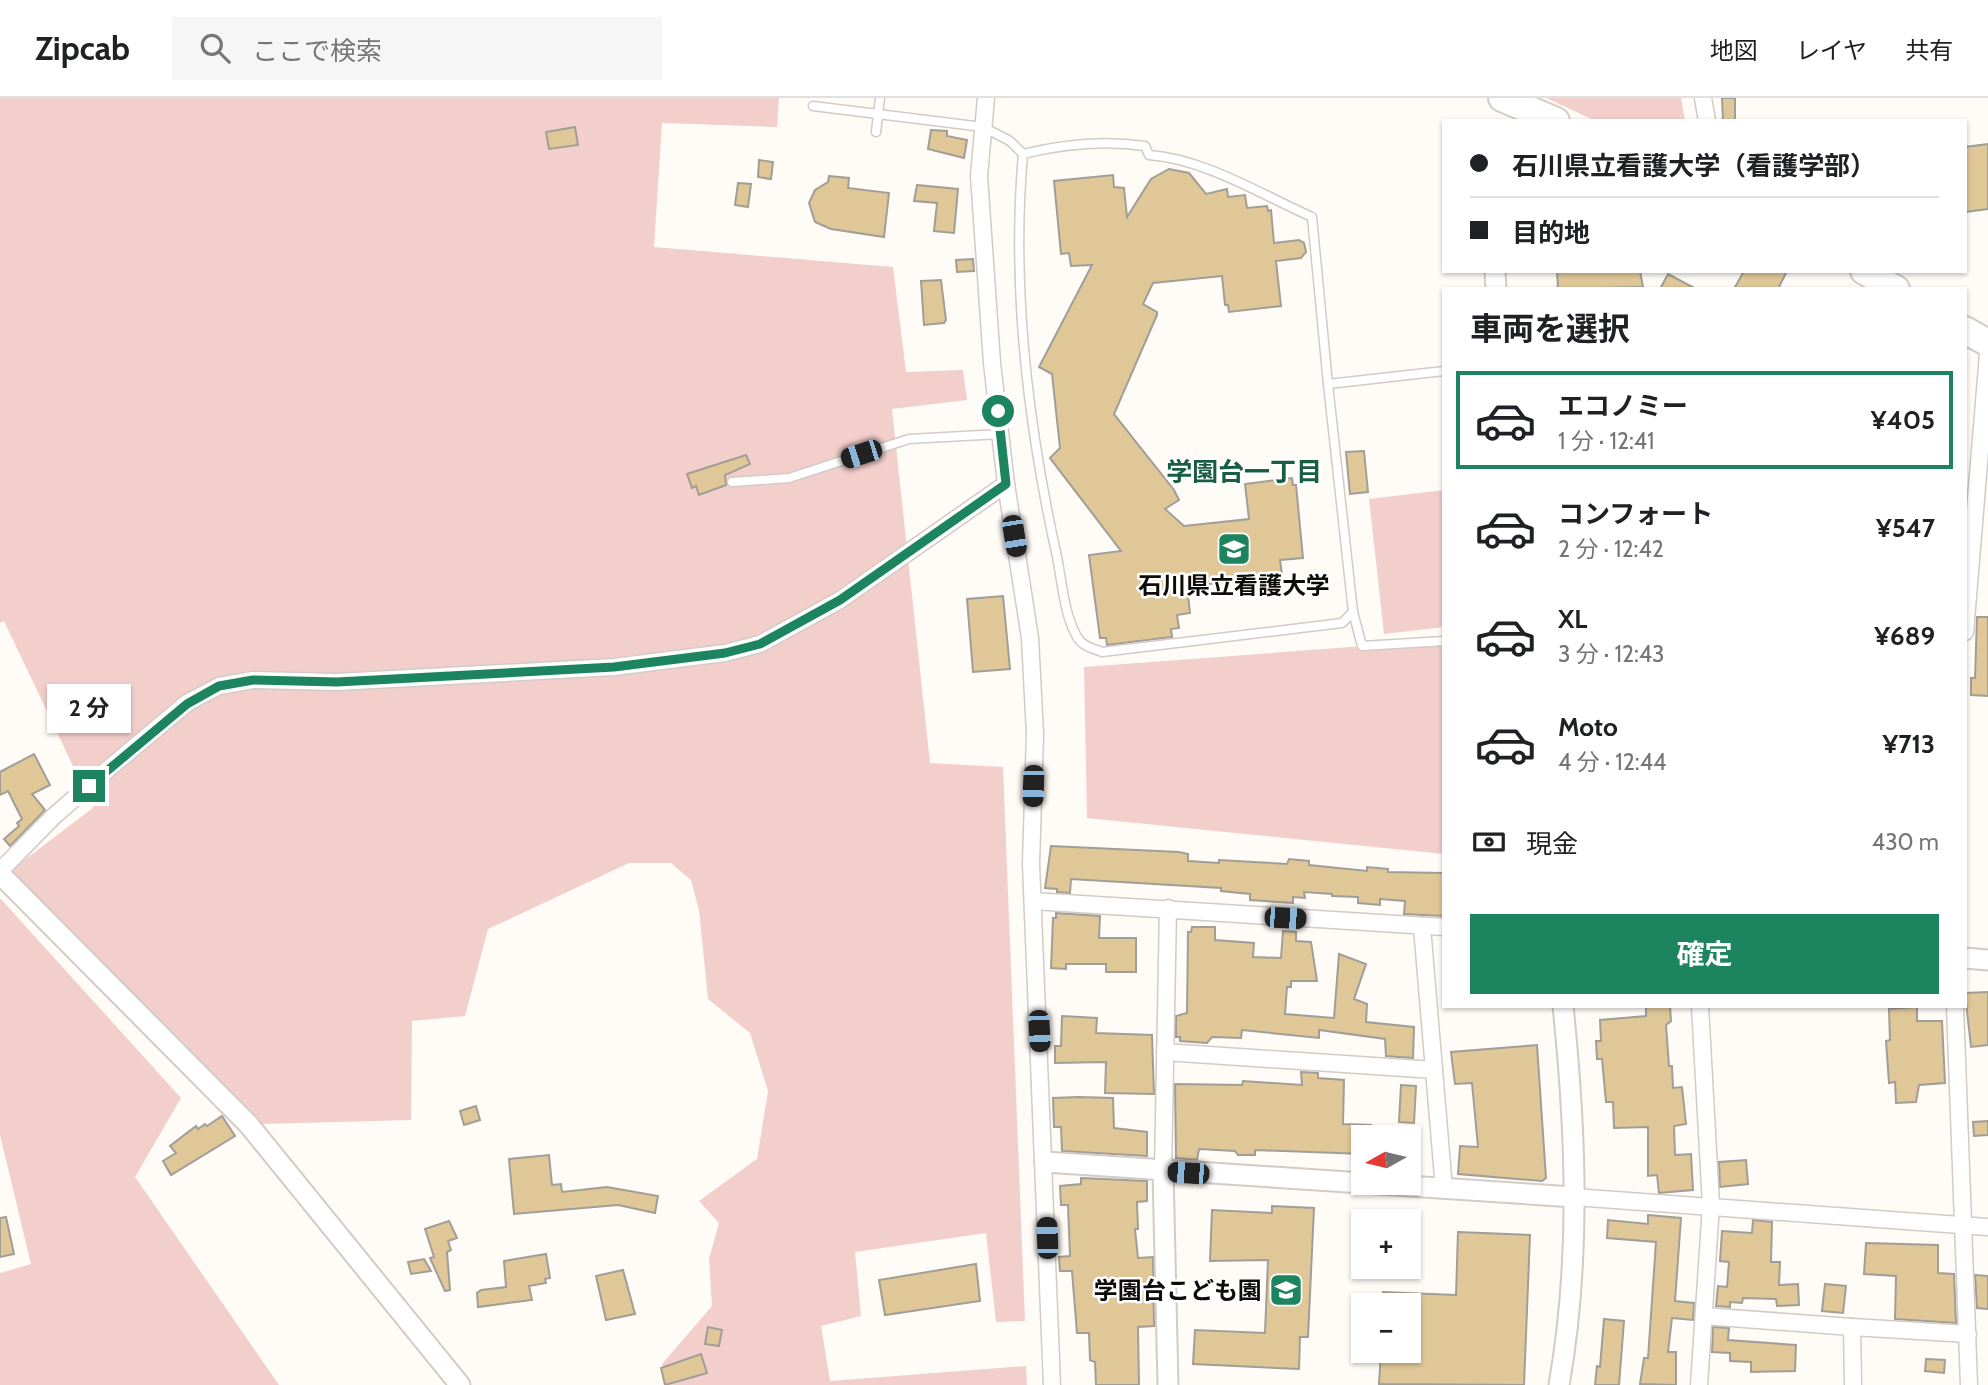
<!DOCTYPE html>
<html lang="ja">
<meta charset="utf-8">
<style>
:root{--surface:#fff;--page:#f6f6f6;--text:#202124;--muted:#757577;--line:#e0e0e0;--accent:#1c845f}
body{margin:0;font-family:Cabin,"Noto Sans JP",sans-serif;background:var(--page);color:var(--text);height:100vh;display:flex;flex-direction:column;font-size:26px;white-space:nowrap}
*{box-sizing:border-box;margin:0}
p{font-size:23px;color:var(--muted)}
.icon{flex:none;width:38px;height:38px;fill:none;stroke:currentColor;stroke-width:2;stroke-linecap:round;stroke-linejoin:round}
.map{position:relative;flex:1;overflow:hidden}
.details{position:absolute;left:1442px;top:189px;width:525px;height:721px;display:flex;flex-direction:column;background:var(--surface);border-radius:0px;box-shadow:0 2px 5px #0004}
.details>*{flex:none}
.top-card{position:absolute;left:1442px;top:21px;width:525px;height:154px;border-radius:0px;box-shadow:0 2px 5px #0004;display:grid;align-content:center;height:154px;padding:0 28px;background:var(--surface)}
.needle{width:46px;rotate:262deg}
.buttons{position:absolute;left:1351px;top:1027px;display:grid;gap:14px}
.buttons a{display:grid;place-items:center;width:70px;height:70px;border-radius:0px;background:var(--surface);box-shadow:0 2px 5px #0004;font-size:35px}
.end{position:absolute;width:32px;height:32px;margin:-16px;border:9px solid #1c845f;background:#fff;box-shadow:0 0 0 4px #fff}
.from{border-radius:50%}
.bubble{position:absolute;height:49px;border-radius:0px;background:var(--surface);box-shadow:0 2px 5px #0004;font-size:23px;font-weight:700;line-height:49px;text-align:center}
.car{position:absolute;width:21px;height:42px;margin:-21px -10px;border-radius:9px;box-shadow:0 0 5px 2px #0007;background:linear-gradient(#222 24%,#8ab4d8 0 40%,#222 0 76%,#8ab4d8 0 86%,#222 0)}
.top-card b{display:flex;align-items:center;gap:24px;height:66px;font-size:26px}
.top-card b+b{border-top:2px solid var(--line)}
.top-card i{width:18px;height:18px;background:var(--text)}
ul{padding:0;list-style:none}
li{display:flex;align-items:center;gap:21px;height:98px;margin:0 14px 10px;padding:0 14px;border:4px solid transparent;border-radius:0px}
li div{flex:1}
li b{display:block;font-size:26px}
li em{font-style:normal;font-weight:700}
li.active{border-color:var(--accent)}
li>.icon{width:63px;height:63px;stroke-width:1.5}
h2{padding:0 28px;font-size:32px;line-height:84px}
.pay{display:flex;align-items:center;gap:18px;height:77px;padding:0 28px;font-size:26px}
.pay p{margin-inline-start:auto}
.action{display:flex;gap:14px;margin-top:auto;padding:14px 28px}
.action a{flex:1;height:80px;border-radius:0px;background:var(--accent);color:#fff;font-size:28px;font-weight:700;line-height:80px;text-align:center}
header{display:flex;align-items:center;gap:42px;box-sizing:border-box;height:98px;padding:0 35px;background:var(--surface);border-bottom:2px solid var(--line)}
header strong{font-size:33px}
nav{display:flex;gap:38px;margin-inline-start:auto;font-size:24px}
.search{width:490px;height:63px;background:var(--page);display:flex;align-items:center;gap:18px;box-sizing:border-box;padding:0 24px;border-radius:0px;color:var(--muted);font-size:26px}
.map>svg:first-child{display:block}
.green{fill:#f3cfcc}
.building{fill:#dfc798;stroke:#a19e97;stroke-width:2}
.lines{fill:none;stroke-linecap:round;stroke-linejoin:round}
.service-casing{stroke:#d2cbc6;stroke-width:11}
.minor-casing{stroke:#d2cbc6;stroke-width:19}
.tertiary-casing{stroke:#d2cbc6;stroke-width:23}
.trunk-casing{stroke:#d2cbc6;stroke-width:30}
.service{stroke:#fff;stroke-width:8}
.minor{stroke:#fff;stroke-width:16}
.tertiary{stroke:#fff;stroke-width:19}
.trunk{stroke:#fff;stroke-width:26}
.route{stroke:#1c845f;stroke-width:9}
.labels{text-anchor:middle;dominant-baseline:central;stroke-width:5;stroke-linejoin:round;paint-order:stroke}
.poi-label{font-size:24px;font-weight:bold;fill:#0e0b0a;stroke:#fff}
.neighbourhood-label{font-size:26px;font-weight:bold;fill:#195d43;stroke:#fff}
</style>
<header>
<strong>Zipcab</strong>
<div class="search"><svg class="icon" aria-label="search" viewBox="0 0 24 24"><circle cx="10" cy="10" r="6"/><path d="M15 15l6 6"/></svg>ここで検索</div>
<nav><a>地図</a><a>レイヤ</a><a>共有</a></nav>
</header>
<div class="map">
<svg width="1988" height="1287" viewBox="0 0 1988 1287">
<rect width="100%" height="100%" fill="#fffbf7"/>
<!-- green -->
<g class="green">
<polygon points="0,0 779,0 777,29 662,25 654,149 893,169 906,274 963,272 967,302 892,311 930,665 1003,669 1025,1223 996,1224 986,1135 855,1154 861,1218 821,1228 830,1283 1026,1268 1027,1287 670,1287 662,1266 712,1208 709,1161 719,1125 699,1103 757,1061 768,993 750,935 708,901 699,812 691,782 671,765 629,765 488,831 465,918 412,923 411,1022 262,1026 11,772 93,710 4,523 0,525"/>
<polygon points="1546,0 1681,0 1685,23 1596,23"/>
<polygon points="1444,392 1444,529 1384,536 1369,401"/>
<polygon points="1444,542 1444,756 1087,720 1084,569"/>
<polygon points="0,800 181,1000 135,1079 279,1287 0,1287 0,1175 31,1166 0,1037"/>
</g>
<!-- building -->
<g class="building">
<polygon points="1722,0 1735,0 1735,23 1723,23"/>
<polygon points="575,29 578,47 549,51 546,34"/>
<polygon points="931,32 947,33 947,38 967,42 964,60 928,51"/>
<polygon points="1988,46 1988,111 1965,114 1965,49"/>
<polygon points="759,62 773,64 771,81 758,79"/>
<polygon points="1169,71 1189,75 1206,96 1227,91 1228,99 1245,97 1247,110 1267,108 1268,113 1271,112 1274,145 1299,142 1304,145 1306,154 1301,160 1276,163 1281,208 1229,214 1228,207 1225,207 1222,178 1153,185 1143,206 1157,214 1157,217 1114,316 1174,392 1179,402 1165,411 1184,428 1249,421 1245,386 1292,380 1293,387 1296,387 1303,460 1280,462 1282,476 1187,489 1190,515 1177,517 1179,530 1171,531 1172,539 1107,547 1106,540 1100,540 1089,457 1121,453 1050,360 1060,350 1052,276 1039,269 1092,167 1071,168 1069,155 1061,156 1054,83 1113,77 1114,89 1124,90 1127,119 1151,81"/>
<polygon points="829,78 849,80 848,90 889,95 884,139 831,131 815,124 809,105 815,92 828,84"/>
<polygon points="738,85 751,86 748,109 735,107"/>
<polygon points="917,87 958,91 954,135 934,133 937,105 914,103"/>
<polygon points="973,161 974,173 957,174 956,162"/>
<polygon points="1557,173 1640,173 1643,189 1558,191"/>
<polygon points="1744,173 1787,173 1778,191 1734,191"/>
<polygon points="1668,176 1696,191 1660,191"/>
<polygon points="941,182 946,222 944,225 924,227 921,183"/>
<polygon points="1364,353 1368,394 1350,396 1346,354"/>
<polygon points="746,357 750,366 725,377 726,387 699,397 696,388 692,390 687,376"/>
<polygon points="1003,498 1010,571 973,574 967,501"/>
<polygon points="1977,519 1988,519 1988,598 1971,597 1971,580 1975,580"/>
<polygon points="34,656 50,687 32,696 45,712 10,748 4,741 19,728 17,725 22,721 8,693 0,697 0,674"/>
<polygon points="1051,748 1179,754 1188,756 1188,763 1219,765 1219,762 1287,766 1289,761 1309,763 1309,767 1367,773 1367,769 1388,771 1388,774 1444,775 1444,818 1404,816 1405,803 1380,801 1380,807 1358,805 1358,799 1332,798 1332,796 1304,794 1305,800 1293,799 1293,805 1250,802 1250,796 1221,793 1221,790 1071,781 1070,795 1057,794 1057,791 1045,790"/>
<polygon points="1056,815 1100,818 1099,840 1136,840 1136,874 1106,874 1106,866 1066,866 1066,871 1051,870 1053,820 1056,820"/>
<polygon points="1192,829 1215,829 1215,842 1254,845 1253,859 1281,860 1283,833 1296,834 1296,843 1311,844 1317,883 1291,883 1291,889 1287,889 1285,916 1334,920 1339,856 1366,866 1354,901 1367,906 1366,924 1414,929 1413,960 1386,958 1385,941 1319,932 1319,940 1242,932 1241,940 1212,939 1207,945 1180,943 1180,939 1176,939 1176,918 1187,915 1188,834 1191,834"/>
<polygon points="1988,894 1988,947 1971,949 1965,895"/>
<polygon points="1646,908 1670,908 1671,923 1666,927 1669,968 1672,968 1673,990 1682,989 1686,1026 1674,1028 1675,1057 1691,1056 1693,1092 1659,1095 1657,1077 1648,1078 1648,1029 1614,1030 1613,1004 1606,1004 1602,961 1597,961 1596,943 1601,943 1600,922 1646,918"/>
<polygon points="1917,909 1917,923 1942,923 1945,985 1919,987 1916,1004 1896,1005 1895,984 1889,985 1886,943 1890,942 1889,911"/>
<polygon points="1062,918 1097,920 1096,935 1152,937 1154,996 1105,995 1106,964 1055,965 1055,948 1061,948"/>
<polygon points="1537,947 1546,1080 1542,1083 1458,1076 1460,1048 1478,1049 1472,985 1455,986 1451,954"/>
<polygon points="1301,974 1318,975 1318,980 1344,982 1343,1026 1371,1027 1370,1040 1363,1040 1363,1056 1255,1052 1255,1057 1238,1057 1235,1053 1199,1051 1197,1062 1176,1060 1175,986 1242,987 1243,983 1302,987"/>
<polygon points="1401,987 1416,988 1414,1025 1399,1024"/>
<polygon points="1079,999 1113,1000 1114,1030 1147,1034 1147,1058 1062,1053 1061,1029 1054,1029 1053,1000"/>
<polygon points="476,1008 480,1022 464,1027 460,1013"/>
<polygon points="222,1018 235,1038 171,1077 163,1063 176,1055 170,1048 196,1028 198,1031 205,1026 207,1028"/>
<polygon points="1988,1023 1988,1037 1974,1038 1973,1024"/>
<polygon points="549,1057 552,1087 561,1086 562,1094 607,1089 658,1098 655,1115 618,1107 514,1116 509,1061"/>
<polygon points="1746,1062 1748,1086 1720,1089 1719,1064"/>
<polygon points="1081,1080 1147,1083 1147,1103 1137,1104 1138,1131 1135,1131 1138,1160 1153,1159 1154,1228 1138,1229 1139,1287 1096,1287 1095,1264 1090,1262 1089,1235 1077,1235 1072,1173 1060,1173 1059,1159 1070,1158 1068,1107 1061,1107 1060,1088 1081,1086"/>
<polygon points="1272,1108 1314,1110 1308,1239 1300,1239 1299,1271 1193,1266 1195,1232 1265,1235 1268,1162 1210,1163 1212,1112 1272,1115"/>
<polygon points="1648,1117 1681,1120 1675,1203 1694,1205 1693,1222 1672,1220 1668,1254 1676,1254 1676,1287 1640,1286 1644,1260 1648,1260 1656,1144 1607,1140 1608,1122 1648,1126"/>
<polygon points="6,1119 14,1156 0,1159 0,1120"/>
<polygon points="1753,1122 1772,1124 1771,1164 1780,1164 1779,1187 1798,1186 1799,1207 1777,1208 1776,1201 1743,1200 1742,1205 1730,1204 1730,1209 1716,1208 1718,1188 1727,1189 1729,1164 1720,1163 1722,1133 1752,1135"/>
<polygon points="449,1123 457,1140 448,1143 451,1152 447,1154 450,1192 445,1193 430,1160 434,1159 425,1131"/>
<polygon points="1458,1134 1530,1137 1524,1287 1379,1286 1381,1253 1409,1253 1409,1208 1383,1208 1383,1194 1456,1197"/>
<polygon points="1866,1145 1938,1147 1938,1175 1954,1176 1956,1225 1895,1221 1896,1178 1864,1176"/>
<polygon points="546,1156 550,1180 545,1181 546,1185 529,1188 532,1202 478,1209 477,1195 481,1192 506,1189 504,1163"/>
<polygon points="424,1161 431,1173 411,1176 408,1164"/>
<polygon points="976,1166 980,1203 885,1217 879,1182"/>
<polygon points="623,1172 635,1216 606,1222 596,1178"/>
<polygon points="1975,1177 1988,1178 1988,1211 1977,1210"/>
<polygon points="1825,1186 1846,1188 1843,1215 1822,1213"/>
<polygon points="1604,1221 1624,1223 1619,1287 1595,1287 1597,1268 1600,1269"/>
<polygon points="708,1229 722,1232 719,1248 705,1246"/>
<polygon points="1713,1229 1729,1230 1728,1242 1796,1247 1795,1273 1751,1274 1751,1264 1730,1263 1730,1255 1712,1254"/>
<polygon points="701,1256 707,1275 665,1287 661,1270"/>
<polygon points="1926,1261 1945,1262 1944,1275 1925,1273"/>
</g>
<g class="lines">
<defs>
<g id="service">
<path d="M813 8 983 29 1010 43 1023 56C1063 46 1104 42 1145 48L1149 57C1205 61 1262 97 1312 119L1328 286"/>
<polyline points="876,34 880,0"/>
<path d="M1023 56C1011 191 1028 328 1057 459 1062 484 1064 515 1076 537 1081 548 1092 550 1102 554L1342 525 1353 514 1328 286 1444 273"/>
<polyline points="732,384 789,380 909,341 1000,336"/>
<polyline points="1353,514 1362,548 1444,543"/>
</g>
<g id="minor">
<polyline points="986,0 979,78 992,265 1006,386 1030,540 1035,636 1031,766 1052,1287"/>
<polyline points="1703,0 1707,23"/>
<polyline points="1965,534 1988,256"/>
<polyline points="0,773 54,718 107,672 187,605 219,588 253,582 337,584 614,569 725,555 760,546 840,502 1006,386"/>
<polyline points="1033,803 1444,829"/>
<polyline points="1422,829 1444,1091"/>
<polyline points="1955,908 1969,1287"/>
<polyline points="1165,954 1434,972"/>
<polyline points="1163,1073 1168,810"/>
<polyline points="1574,1099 1988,1129"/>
<polyline points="1704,1218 1852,1229 1853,1287"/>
<polyline points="1852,1229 1968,1236"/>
<polyline points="1699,1287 1711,1107 1700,908"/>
</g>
<g id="tertiary">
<polyline points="1495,173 1496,191"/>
<polyline points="0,776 249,1027 460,1287"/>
<polyline points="1965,860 1988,862"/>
<polyline points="1045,1064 1574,1099"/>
<polyline points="1163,1073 1168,1287"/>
<path d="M1559 1287C1581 1162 1576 1034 1563 908"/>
</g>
<g id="trunk">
<polyline points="1502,0 1556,23"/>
<polyline points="1864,173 1896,191"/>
<polyline points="1965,232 1988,245"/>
</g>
</defs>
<!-- service casing -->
<use href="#service" class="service-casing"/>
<!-- minor casing -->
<use href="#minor" class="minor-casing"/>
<!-- tertiary casing -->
<use href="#tertiary" class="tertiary-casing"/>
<!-- trunk casing -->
<use href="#trunk" class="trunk-casing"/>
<!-- service -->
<use href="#service" class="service"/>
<!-- minor -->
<use href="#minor" class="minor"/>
<!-- tertiary -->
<use href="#tertiary" class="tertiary"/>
<!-- trunk -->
<use href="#trunk" class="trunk"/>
</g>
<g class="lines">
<!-- route -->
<polyline class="route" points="89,688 187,606 219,588 253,582 337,584 614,569 725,555 760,546 840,502 1006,386 998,313"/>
</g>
<!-- icons -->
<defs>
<symbol id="university-square" viewBox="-11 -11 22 22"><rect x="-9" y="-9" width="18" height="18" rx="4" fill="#1c845f" stroke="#fff"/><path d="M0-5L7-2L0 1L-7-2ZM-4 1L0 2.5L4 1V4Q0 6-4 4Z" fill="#fff"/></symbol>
<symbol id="school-square" viewBox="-11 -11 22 22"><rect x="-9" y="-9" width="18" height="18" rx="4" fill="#1c845f" stroke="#fff"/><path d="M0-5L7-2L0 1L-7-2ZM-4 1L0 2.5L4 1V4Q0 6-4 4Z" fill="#fff"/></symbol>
</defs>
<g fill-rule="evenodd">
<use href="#university-square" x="1215" y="432" width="38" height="38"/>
<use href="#school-square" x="1267" y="1173" width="38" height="38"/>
</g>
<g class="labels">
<!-- poi labels -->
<g class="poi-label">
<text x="1234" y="487">石川県立看護大学</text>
<text x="1262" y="1192" text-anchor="end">学園台こども園</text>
</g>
<!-- neighbourhood labels -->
<g class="neighbourhood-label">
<text x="1244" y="374">学園台一丁目</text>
</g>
</g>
</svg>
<div class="buttons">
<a><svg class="needle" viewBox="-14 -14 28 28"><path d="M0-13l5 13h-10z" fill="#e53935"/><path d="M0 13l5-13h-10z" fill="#757577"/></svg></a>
<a>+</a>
<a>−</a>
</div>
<i class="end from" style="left:998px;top:313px"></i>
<i class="end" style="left:89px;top:688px"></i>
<div class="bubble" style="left:47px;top:586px;width:84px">2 分</div>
<i class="car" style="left:861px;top:356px;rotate:252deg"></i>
<i class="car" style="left:1014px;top:438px;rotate:171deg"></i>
<i class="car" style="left:1033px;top:688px;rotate:182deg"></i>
<i class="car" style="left:1285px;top:820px;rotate:93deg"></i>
<i class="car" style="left:1039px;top:933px;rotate:177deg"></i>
<i class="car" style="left:1188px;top:1075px;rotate:274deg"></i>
<i class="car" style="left:1047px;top:1140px;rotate:358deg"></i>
<div class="top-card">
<b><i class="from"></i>石川県立看護大学（看護学部）</b>
<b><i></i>目的地</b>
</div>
<section class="details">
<h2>車両を選択</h2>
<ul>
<li class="active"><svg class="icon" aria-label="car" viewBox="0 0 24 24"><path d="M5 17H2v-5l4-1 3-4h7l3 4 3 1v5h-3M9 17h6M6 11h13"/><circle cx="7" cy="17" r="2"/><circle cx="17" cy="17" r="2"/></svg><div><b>エコノミー</b><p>1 分 · 12:41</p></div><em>¥405</em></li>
<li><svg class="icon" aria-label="car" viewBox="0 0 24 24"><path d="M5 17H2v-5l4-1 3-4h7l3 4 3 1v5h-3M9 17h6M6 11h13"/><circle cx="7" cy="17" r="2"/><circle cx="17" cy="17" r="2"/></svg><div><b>コンフォート</b><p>2 分 · 12:42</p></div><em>¥547</em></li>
<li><svg class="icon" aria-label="car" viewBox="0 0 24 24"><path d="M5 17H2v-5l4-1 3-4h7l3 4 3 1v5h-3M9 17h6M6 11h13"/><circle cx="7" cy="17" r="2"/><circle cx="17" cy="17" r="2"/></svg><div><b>XL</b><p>3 分 · 12:43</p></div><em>¥689</em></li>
<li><svg class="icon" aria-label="car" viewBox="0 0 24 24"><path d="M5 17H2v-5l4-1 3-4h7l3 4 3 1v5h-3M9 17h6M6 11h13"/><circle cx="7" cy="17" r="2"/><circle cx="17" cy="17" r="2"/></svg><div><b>Moto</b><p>4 分 · 12:44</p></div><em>¥713</em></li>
</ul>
<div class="pay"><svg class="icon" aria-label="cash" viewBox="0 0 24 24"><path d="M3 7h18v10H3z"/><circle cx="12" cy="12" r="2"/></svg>現金<p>430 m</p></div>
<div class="action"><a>確定</a></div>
</section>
</div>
